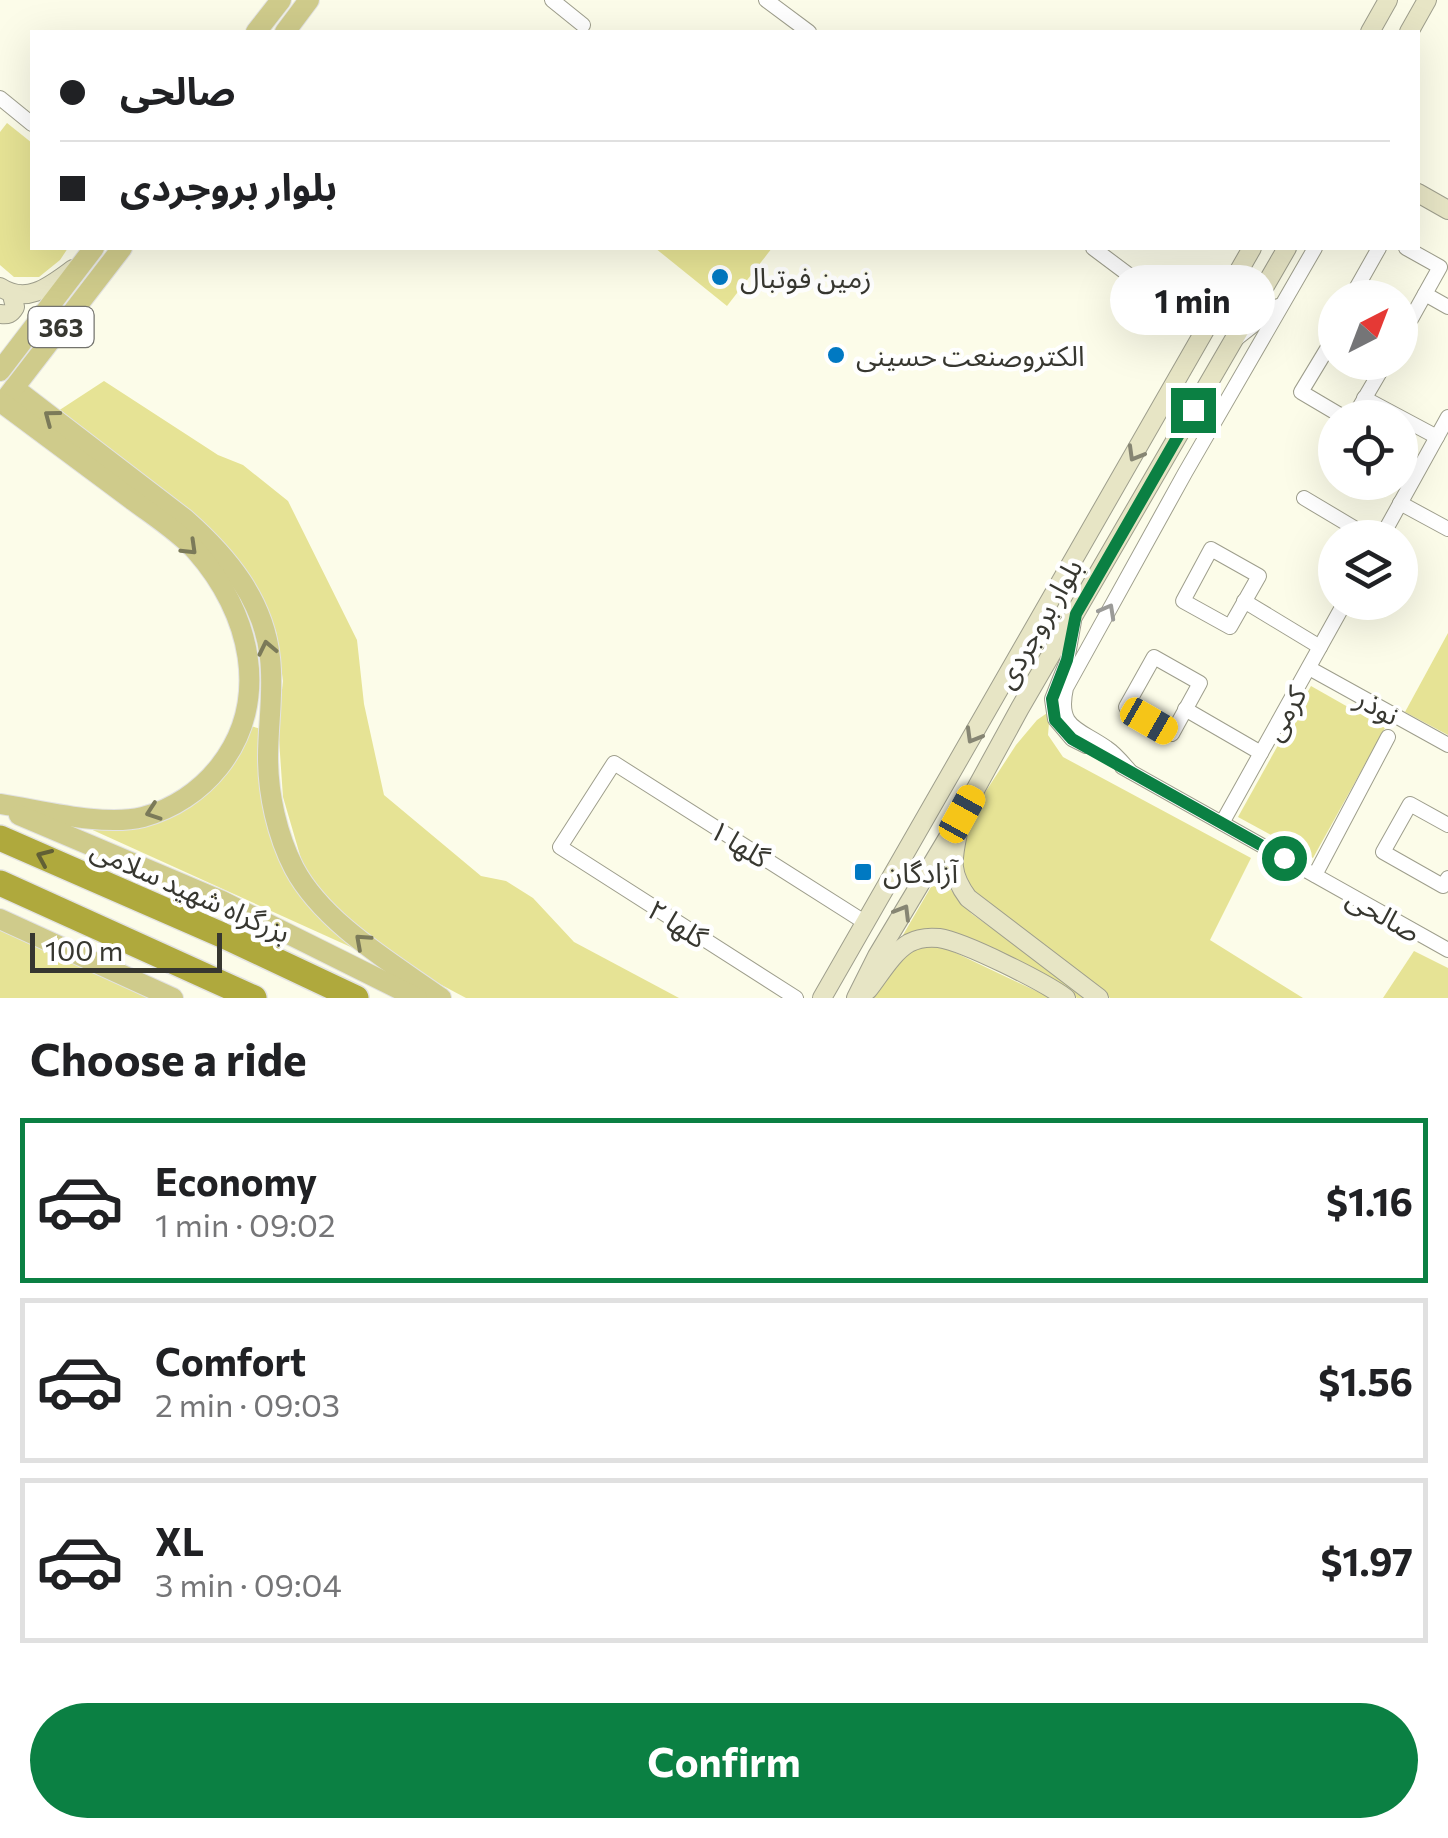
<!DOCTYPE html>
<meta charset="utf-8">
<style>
:root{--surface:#fff;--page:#f2f2f2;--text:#202124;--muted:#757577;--line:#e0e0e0;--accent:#0b8043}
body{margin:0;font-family:Commissioner,"Noto Sans Arabic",sans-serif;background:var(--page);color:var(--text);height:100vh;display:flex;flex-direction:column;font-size:38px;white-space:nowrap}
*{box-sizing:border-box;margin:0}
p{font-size:32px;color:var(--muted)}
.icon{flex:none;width:55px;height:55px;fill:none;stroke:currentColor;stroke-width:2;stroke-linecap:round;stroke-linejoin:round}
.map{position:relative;height:998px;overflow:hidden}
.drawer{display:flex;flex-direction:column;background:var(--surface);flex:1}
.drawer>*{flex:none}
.guide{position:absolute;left:30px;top:30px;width:1390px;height:220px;border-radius:0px;box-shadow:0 10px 40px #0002;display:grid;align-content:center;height:220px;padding:0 30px;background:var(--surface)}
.needle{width:65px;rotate:42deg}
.tools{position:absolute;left:1318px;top:280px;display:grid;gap:20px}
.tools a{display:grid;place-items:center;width:100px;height:100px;border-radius:50%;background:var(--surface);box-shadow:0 10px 40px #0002;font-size:50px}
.scale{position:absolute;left:30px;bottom:25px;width:192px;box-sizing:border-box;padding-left:10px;border:5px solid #373730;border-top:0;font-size:28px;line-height:35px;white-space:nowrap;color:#373730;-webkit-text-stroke:8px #fff;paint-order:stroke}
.end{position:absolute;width:45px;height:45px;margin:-22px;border:12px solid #0b8043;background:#fff;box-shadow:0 0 0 5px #fff}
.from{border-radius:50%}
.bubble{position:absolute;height:70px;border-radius:35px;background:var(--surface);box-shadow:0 10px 40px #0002;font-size:32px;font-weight:700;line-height:70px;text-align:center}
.car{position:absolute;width:30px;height:60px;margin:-30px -15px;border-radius:12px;box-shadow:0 0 8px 2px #0007;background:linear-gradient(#f5c518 24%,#345 0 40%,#f5c518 0 76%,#345 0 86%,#f5c518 0)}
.guide b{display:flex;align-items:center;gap:35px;height:95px;font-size:38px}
.guide b+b{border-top:2px solid var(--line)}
.guide i{width:25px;height:25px;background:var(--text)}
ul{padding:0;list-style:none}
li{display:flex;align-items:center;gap:30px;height:165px;margin:0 20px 15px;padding:0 10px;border:5px solid var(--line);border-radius:0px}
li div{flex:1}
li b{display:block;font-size:38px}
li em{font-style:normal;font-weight:700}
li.active{border-color:var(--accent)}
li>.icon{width:90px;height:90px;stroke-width:1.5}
h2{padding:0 30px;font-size:45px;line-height:120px}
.action{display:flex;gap:20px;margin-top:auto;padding:20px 30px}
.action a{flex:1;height:115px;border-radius:60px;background:var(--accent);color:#fff;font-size:40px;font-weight:700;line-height:115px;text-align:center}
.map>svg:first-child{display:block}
.green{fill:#e6e395}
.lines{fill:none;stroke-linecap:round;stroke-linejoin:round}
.street-casing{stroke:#9e9e8c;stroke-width:16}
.secondary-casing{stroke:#9e9e8c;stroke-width:20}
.primary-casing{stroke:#e3e3e2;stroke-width:22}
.highway-casing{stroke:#e3e3e2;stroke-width:28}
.street{stroke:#fff;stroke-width:14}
.secondary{stroke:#e7e5c5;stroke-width:18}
.primary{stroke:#cfcb8b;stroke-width:20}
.highway{stroke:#afa93d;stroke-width:25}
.oneway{stroke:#7b7a59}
.oneway2{stroke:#868573}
.oneway3{stroke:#9b9b98}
.oneway4{stroke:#615f35}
.route{stroke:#0b8043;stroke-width:12}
.poi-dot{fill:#0079c2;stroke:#fff;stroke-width:4}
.labels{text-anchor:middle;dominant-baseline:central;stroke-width:9;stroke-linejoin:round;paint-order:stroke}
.shield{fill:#fff;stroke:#73736e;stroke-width:2.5}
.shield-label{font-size:25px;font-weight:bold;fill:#373730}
.poi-label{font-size:28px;fill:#373730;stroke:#fff;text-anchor:start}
.street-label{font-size:28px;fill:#373730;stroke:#fff}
</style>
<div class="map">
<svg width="1448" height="998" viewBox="0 0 1448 998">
<rect width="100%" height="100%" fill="#fcfce9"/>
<!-- green -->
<g class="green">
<polygon points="7,123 32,143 32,248 68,248 60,260 39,277 14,277 0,265 0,132"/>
<polygon points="655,248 772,248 727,306"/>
<polygon points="104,381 218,455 243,465 288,501 357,640 364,704 384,795 481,876 506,881 533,898 574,942 679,998 466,998 434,981 348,920 313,880 302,862 283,797 278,725 283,681 276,631 253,584 55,413"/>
<polygon points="1448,633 1448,735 1405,712"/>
<polygon points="1311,686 1385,728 1313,858 1238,817"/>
<polygon points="1050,711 1048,735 1063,757 1251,858 1210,940 1303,998 1110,998 967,887 958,853 960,840 973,811 1016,745 1037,720"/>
<polygon points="251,726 261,729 278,850 375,958 86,827 148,823"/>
<polygon points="942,868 951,890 972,914 1090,998 1077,998 1061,986 960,936 896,947"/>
<polygon points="0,923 170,998 0,998"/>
<path d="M939 945 1051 998H874C893 966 898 948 939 945Z"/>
<polygon points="1414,951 1448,968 1448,998 1383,998"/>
</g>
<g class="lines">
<defs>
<g id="street">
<polyline points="552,0 583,25"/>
<polyline points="766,0 809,32"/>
<polyline points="0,98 32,124"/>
<polyline points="1093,248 1205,332"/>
<polyline points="1425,294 1448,307"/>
<polyline points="1375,298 1357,287 1379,248"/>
<polyline points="1400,312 1411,319 1440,267 1406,248"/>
<polyline points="1236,339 1278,306"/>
<polyline points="1335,347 1330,344 1301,392 1345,418"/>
<polyline points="1364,398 1437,437"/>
<polyline points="1353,418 1380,372 1362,362"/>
<polyline points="1304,498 1371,538"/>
<polyline points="1400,503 1448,529"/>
<polyline points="1381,538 1448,417"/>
<polygon points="1211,549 1259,576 1230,627 1183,601"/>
<polyline points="1244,601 1320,647"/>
<polyline points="1074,621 1067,661 1052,699 1055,719 1072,739 1086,746"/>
<polygon points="1154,657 1200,683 1172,734 1126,707"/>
<polyline points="1309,668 1448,745"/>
<polyline points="1185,709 1261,753"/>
<polyline points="1122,767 1448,950"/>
<path d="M1130 771C1123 763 1116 754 1107 748 1079 728 1057 729 1066 688L1185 473 1315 248"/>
<polyline points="1222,823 1345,602"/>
<polyline points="1448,825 1410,804 1383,852 1443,886 1448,878"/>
<polyline points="1315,875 1388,737"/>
<polyline points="796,998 560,847 614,763 866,923"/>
</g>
<g id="secondary">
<polyline points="1370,32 1388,0"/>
<polyline points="1409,32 1427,0"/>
<polyline points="1418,193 1448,210"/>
<path d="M0 287C27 305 50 286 73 269"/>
<path d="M0 314C8 315 11 314 15 307L12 295"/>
<path d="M959 828C953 858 948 871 968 898L1099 998"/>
<path d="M868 990C880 975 892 953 909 943 918 938 929 937 939 938 965 942 1044 982 1066 998"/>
<polyline points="822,998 1252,248"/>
<polyline points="856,998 877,956 962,814 1020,708 1287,248"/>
</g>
<g id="primary">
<polyline points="256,32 281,0"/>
<polyline points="285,32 309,0"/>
<polyline points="0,371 94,248"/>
<path d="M14 388 185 519C227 556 264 600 270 658 274 691 268 724 268 757 268 794 277 835 294 868 323 923 392 963 441 998"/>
<polyline points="7,397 122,248"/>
<path d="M0 804C41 810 103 827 143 817 173 809 200 791 219 767 272 700 250 612 196 551 178 531 152 515 131 499 88 467 45 435 2 403"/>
<polyline points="19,815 222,901 417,998"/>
<polyline points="0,919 173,998"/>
</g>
<g id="highway">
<polyline points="0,838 222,935 356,998"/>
<polyline points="0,883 254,998"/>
</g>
</defs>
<!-- street casing -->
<use href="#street" class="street-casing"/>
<!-- secondary casing -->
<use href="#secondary" class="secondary-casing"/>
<!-- primary casing -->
<use href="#primary" class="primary-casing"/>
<!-- highway casing -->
<use href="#highway" class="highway-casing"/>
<!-- street -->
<use href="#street" class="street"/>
<!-- secondary -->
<use href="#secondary" class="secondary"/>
<!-- primary -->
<use href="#primary" class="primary"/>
<!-- highway -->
<use href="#highway" class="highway"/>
</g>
<!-- one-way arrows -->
<defs><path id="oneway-chevron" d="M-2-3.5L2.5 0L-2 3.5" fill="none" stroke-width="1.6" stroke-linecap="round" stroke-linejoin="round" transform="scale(2.5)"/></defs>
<g class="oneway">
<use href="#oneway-chevron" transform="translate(51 417) rotate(-143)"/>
<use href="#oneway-chevron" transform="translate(190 548) rotate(44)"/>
<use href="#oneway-chevron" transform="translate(267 648) rotate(-102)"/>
<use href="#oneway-chevron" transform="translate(153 812) rotate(161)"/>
<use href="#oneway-chevron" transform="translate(362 941) rotate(-138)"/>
</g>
<g class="oneway2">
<use href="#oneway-chevron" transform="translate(1135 454) rotate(120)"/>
<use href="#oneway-chevron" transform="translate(973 736) rotate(120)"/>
<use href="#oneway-chevron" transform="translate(903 912) rotate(-59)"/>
</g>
<use class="oneway3" href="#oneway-chevron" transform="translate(1108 611) rotate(-61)"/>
<use class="oneway4" href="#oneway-chevron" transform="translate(44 857) rotate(-156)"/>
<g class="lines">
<!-- route -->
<polyline class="route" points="1193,410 1076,614 1067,660 1052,699 1055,720 1072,739 1284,858"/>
</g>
<!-- markers -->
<g class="poi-dot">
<circle cx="720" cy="277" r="10"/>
<circle cx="836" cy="355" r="10"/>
<rect x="853" y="862" width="20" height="20" rx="5"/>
</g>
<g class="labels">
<!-- shield labels -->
<rect class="shield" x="28.5" y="307" width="65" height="40" rx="8"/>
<g class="shield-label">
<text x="61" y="327">363</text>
</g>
<!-- poi labels -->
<g class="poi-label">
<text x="740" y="277">زمین فوتبال</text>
<text x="856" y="355">الکتروصنعت حسینی</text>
<text x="883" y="872">آزادگان</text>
</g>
<!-- street labels -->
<g class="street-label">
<text transform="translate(1038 623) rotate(-60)">بلوار بروجردی</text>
<text transform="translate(1378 706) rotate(29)">نوذر</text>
<text transform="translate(1284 713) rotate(-61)">کرمی</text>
<text transform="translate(740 843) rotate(32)">گلها ۱</text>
<text transform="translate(191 890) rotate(24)">بزرگراه شهید سلامی</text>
<text transform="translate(1384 914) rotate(30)">صالحی</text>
<text transform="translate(678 923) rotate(33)">گلها ۲</text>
</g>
</g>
</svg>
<div class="tools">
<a><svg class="needle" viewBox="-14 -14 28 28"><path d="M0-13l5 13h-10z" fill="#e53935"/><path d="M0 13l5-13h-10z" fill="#757577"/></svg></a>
<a><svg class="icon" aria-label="locate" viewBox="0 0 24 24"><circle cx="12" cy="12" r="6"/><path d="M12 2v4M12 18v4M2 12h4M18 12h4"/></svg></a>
<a><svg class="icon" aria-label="layers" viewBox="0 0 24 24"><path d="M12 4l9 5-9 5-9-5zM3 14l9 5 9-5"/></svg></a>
</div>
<div class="scale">100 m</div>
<i class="end from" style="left:1284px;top:858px"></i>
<i class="end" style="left:1193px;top:410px"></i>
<div class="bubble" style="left:1110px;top:265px;width:165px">1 min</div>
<i class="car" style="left:1149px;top:721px;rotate:120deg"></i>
<i class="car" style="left:962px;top:814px;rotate:29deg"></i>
<div class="guide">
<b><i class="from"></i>صالحی</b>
<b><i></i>بلوار بروجردی</b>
</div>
</div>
<section class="drawer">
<h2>Choose a ride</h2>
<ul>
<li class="active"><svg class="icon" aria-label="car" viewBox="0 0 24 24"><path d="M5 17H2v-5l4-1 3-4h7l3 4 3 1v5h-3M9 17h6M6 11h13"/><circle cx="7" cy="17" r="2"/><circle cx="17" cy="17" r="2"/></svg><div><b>Economy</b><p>1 min · 09:02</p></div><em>$1.16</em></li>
<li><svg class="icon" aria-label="car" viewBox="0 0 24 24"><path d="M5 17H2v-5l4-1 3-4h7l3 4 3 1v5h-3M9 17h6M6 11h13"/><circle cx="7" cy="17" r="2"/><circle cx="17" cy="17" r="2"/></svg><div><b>Comfort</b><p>2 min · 09:03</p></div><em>$1.56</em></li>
<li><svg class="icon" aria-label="car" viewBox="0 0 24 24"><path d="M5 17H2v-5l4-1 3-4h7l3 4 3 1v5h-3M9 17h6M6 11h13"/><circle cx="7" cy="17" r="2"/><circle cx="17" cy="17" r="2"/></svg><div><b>XL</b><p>3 min · 09:04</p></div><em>$1.97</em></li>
</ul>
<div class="action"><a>Confirm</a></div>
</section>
